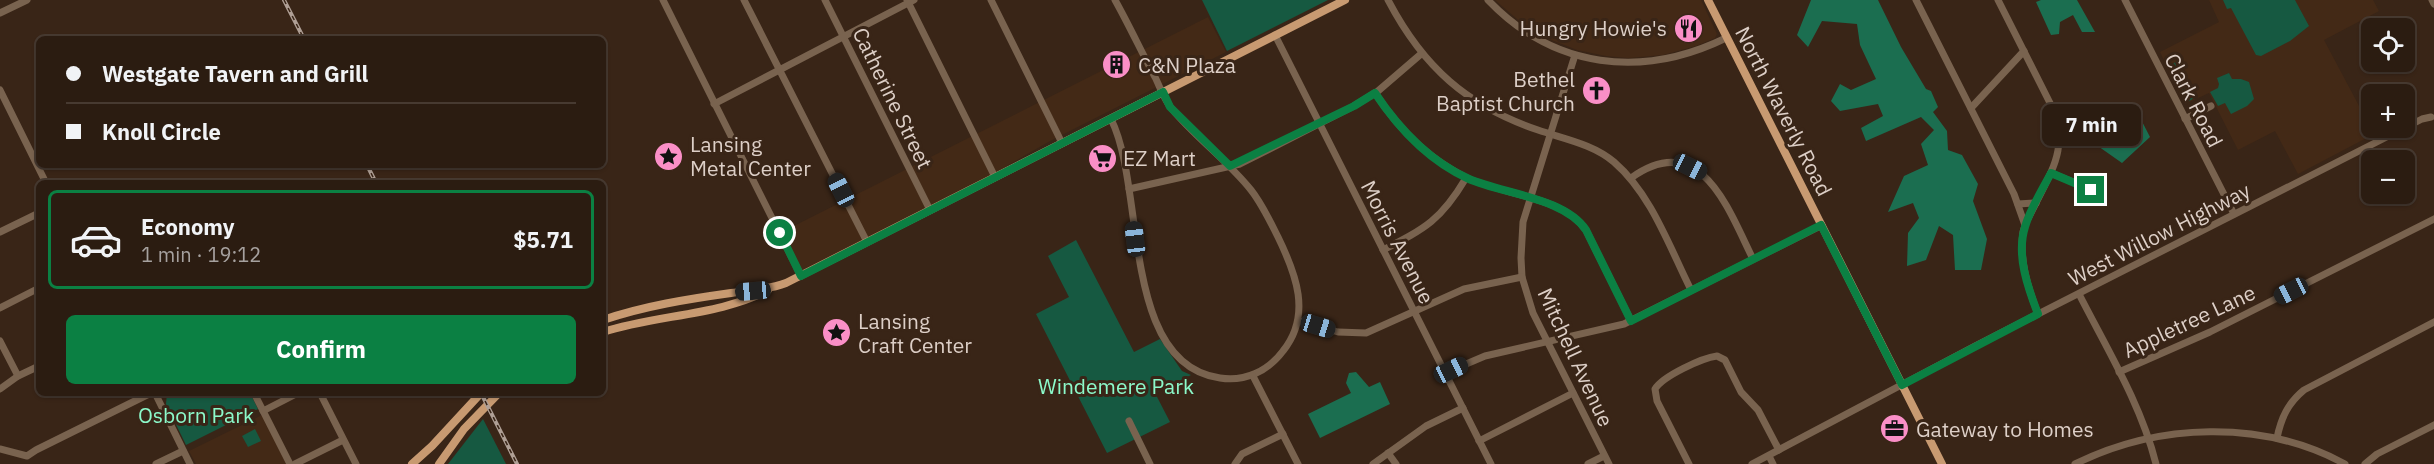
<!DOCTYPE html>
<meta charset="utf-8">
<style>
:root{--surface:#2b1c11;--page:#33251a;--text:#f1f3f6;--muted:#a6a19f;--line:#473a31;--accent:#0b8043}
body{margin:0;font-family:"IBM Plex Sans",sans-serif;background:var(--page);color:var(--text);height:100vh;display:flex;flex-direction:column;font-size:22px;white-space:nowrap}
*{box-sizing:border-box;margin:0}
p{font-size:20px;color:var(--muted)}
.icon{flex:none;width:33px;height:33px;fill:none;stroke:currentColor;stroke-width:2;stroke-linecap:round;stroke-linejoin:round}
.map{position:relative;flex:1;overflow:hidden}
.details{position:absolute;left:36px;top:180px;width:570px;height:216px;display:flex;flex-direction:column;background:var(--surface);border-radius:9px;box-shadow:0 2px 4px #0004,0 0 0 2px var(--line)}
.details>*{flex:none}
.hud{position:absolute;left:36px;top:36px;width:570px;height:132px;border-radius:9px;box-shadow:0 2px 4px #0004,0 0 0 2px var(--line);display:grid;align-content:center;height:132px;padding:0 30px;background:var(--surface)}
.tools{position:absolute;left:2361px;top:18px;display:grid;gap:12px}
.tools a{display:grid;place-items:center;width:54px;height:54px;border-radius:9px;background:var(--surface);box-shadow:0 2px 4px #0004,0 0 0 2px var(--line);font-size:30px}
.end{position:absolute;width:27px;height:27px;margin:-14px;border:8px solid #0b8043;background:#fff;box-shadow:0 0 0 3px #fff}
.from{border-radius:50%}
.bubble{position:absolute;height:42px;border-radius:9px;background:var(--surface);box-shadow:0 2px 4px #0004,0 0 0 2px var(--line);font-size:20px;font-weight:800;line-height:42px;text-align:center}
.car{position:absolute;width:18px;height:36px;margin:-18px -9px;border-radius:8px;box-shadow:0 0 4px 2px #0007;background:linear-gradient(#222 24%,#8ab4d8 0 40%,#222 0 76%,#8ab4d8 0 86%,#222 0)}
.hud b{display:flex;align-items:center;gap:21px;height:57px;font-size:22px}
.hud b+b{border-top:2px solid var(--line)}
.hud i{width:15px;height:15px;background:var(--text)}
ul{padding:10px 0 0;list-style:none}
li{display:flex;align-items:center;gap:18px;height:99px;margin:0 12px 9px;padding:0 18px;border:3px solid transparent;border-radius:9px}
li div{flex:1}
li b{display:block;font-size:22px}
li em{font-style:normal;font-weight:800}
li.selected{border-color:var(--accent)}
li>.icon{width:54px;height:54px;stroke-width:1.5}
.primary-button{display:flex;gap:12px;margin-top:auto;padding:12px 30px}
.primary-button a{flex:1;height:69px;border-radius:9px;background:var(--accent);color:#fff;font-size:24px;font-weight:800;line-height:69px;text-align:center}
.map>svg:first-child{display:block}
.built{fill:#432916}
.green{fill:#165941}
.forest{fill:#1b6e50}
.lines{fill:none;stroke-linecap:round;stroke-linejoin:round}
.minor{stroke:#79634f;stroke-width:7}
.major{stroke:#c89a71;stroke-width:8}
.rail-casing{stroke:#af9f95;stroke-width:4}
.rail{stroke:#392517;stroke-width:1.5;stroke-dasharray:4.5;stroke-linecap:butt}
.route{stroke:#0b8043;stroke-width:8}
.labels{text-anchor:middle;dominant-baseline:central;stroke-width:6;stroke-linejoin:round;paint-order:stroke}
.poi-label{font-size:21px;fill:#ddcfc7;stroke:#392517;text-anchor:start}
.street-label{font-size:21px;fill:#ddcfc7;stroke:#392517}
.park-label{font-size:21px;fill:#8cf9ca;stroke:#392517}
</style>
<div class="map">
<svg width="2434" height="464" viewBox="0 0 2434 464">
<rect width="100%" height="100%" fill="#392517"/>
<!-- built -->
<g class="built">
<polygon points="1495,0 1701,0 1717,34 1715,38 1696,46 1663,55 1628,58 1606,56 1577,50 1544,37 1524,25"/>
<polygon points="2209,0 2373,0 2379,11 2324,40 2374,134 2298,174 2275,131 2238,150 2209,93 2185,104 2160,52 2219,22"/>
<polygon points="1208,17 1226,52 1050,141 930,210 801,276 780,233"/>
<polygon points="262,415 287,464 196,464 189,451"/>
</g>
<!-- green -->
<g class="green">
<polygon points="1202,0 1328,0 1227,51"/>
<polygon points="2223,0 2295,0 2309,26 2290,41 2261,56 2256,55 2231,8 2227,9"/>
<polygon points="2176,62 2194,98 2188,102 2171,68 2172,64"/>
<polygon points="2229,73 2232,79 2241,79 2249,82 2254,99 2247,106 2231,114 2225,103 2218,106 2210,92 2218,88 2219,84 2217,78"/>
<polygon points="1076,240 1134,352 1160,339 1182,371 1191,375 1155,393 1170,422 1107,453 1036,314 1069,297 1048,256"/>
<polygon points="167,393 250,393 258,409 186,445 166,404"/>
<polygon points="483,419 506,464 448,464"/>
<polygon points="255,429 261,441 248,447 242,436"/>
</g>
<!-- forest -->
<g class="forest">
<polygon points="1811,0 1878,0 1901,47 1926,89 1931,91 1938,107 1933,112 1947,131 1948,150 1962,155 1978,184 1973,201 1987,239 1981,270 1955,270 1953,235 1939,226 1926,260 1907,266 1908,233 1919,218 1913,203 1888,212 1904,176 1928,165 1921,144 1934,130 1921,117 1866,141 1861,128 1883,116 1878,104 1840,111 1831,101 1840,84 1851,90 1876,79 1860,45 1857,24 1822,21 1808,47 1797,35"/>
<polygon points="2041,0 2077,0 2095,32 2082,32 2073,15 2060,22 2059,34 2051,35 2036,2"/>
<polygon points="2090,103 2133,104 2150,137 2122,163 2095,144 2107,129"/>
<polygon points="1356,372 1369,387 1380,382 1390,404 1320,438 1308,414 1351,393 1346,383 1349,373"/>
</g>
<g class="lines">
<!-- minor -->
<g class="minor">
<polyline points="663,0 801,276"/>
<polyline points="744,0 867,242"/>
<polyline points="825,0 930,210"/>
<polyline points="907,0 995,177"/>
<polyline points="991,0 1062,143"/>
<path d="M1388 0C1423 67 1467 106 1538 130 1564 139 1593 144 1614 162 1651 194 1669 246 1691 290"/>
<path d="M1488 0C1554 69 1642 79 1726 38"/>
<polyline points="1916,0 2014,194 2025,225"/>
<path d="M1998 0 2050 103C2070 146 2053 168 2034 207 2030 215 2025 223 2023 232 2019 260 2028 288 2038 314"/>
<polyline points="2125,0 2234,214"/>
<polyline points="2432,0 2434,4"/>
<polyline points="0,13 27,0"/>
<polyline points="1275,35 1491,464"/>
<polyline points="1575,55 1523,222 1521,258 1522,277 1533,313 1609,464"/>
<polyline points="0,90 46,183"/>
<path d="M1375 93C1399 129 1426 157 1465 177 1501 195 1563 196 1586 230L1631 321"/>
<polyline points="714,104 914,0"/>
<polyline points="1971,108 2024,51"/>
<path d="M1111 119C1146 188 1120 364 1220 378 1245 382 1268 371 1283 351 1312 315 1296 274 1278 237 1270 221 1262 204 1251 190 1227 160 1196 138 1172 109 1164 100 1160 87 1155 77 1141 51 1129 25 1115 0"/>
<polyline points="2185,119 2211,106"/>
<polyline points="2051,173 2092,190"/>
<path d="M1631 178C1701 128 1728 209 1753 259"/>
<polyline points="1129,189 1240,164 1354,106 1378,91 1421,54"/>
<polyline points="2018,204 2036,203"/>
<polyline points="0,232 39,213"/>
<path d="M1383 250C1426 228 1441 220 1466 178"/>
<path d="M2079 294C2107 349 2141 404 2156 464"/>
<polyline points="0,308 39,288"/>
<polyline points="1299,321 1338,332 1366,333 1464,289 1522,277"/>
<polyline points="0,341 18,376"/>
<polyline points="2119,372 2210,332 2434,219"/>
<polyline points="1445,373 1485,356 1624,324 1822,225"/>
<polyline points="1253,376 1298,464"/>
<polyline points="0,389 18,376 39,366"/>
<polyline points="155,393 190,464"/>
<polyline points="254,393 290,464"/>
<polyline points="320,393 356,464"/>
<polyline points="263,411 298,393"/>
<polyline points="1129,421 1150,464"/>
<path d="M2277 438C2281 418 2288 403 2304 390L2434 322"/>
<polyline points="1479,441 1573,393"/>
<polyline points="0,449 27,456 36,450 151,393"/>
<polyline points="1388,453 1396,464"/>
<polyline points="1769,456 1773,464"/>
<polyline points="156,464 183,451"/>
<polyline points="295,464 343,440"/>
<polyline points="1235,464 1242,454 1283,434"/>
<polyline points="1373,464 1426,426 1463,408"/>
<polyline points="1588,464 1604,456"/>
<path d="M1689 464 1657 401 1655 389C1663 376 1702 358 1717 356L1725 360 1741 392 1758 410 1779 450"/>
<polyline points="1752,464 1975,346 2422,119 2431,117"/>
<path d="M2075 464C2158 423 2262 419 2345 464"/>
<polyline points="2365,464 2377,454 2434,425"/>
</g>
<!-- major -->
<g class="major">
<polyline points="1708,0 1942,464"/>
<path d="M603 320C644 306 688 299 731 293 750 290 768 290 786 283L1345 0"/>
<path d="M603 332C655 315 723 315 768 290"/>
<polyline points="412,464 432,446 481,393"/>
<polyline points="439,464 464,429 499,393"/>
</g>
<defs>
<g id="rail">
<polyline points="284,0 304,39"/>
<polyline points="367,165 376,183"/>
<polyline points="481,393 517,464"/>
</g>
</defs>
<!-- rail casing -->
<use href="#rail" class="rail-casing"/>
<!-- rail -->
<use href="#rail" class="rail"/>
</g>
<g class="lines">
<!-- route -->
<path class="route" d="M780 233 801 276 1163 92 1170 107 1230 166 1354 106 1375 93C1399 129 1429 161 1469 179 1504 194 1565 198 1586 230L1631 321 1821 225 1902 385 2038 314C2028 288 2016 255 2025 227 2030 209 2042 190 2051 173L2091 190"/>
</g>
<!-- icons -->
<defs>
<symbol id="restaurant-disc" viewBox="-11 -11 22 22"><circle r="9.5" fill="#fa8fc7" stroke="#392517"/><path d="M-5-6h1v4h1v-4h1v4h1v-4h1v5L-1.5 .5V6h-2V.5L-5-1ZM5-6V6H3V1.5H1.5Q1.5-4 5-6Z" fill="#111"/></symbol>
<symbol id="building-disc" viewBox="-11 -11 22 22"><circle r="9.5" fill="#fa8fc7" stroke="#392517"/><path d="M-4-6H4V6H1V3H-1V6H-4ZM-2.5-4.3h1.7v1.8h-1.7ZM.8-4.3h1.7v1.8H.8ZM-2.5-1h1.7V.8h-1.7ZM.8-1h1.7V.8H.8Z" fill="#111"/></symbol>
<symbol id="church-disc" viewBox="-11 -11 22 22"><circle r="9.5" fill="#fa8fc7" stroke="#392517"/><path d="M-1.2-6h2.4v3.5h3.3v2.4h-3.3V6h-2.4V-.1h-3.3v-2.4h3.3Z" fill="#111"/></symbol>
<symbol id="sight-disc" viewBox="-11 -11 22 22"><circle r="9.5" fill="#fa8fc7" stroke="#392517"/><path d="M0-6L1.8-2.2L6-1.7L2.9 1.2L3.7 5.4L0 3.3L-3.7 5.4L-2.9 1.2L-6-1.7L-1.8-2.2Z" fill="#111"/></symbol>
<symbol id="supermarket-disc" viewBox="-11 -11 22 22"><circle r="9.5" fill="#fa8fc7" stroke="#392517"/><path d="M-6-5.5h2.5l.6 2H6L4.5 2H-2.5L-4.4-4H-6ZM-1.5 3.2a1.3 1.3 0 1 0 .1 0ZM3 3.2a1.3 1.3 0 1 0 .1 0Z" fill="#111"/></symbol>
<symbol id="office-disc" viewBox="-11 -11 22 22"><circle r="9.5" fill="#fa8fc7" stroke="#392517"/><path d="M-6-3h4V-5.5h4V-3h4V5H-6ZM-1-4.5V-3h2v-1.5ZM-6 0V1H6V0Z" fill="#111"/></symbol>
</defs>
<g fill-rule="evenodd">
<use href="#restaurant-disc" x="1672" y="12" width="33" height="33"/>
<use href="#building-disc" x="1100" y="48" width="33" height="33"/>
<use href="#church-disc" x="1580" y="74" width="33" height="33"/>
<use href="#sight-disc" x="652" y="140" width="33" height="33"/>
<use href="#supermarket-disc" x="1086" y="142" width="33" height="33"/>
<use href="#sight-disc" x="820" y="316" width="33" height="33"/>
<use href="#office-disc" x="1878" y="412" width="33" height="33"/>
</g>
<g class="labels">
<!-- poi labels -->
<g class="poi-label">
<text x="1667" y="28" text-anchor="end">Hungry Howie's</text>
<text x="1138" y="65">C&amp;N Plaza</text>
<text x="1575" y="79" text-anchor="end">Bethel<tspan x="1575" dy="24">Baptist Church</tspan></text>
<text x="690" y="144">Lansing<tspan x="690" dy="24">Metal Center</tspan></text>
<text x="1123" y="158">EZ Mart</text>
<text x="858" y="321">Lansing<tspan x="858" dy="24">Craft Center</tspan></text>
<text x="1916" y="429">Gateway to Homes</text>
</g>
<!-- street labels -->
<g class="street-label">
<text transform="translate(893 98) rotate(64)">Catherine Street</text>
<text transform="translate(2194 100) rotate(63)">Clark Road</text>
<text transform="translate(1784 111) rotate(63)">North Waverly Road</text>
<text transform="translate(2159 234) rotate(-27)">West Willow Highway</text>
<text transform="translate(1398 242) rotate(63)">Morris Avenue</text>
<text transform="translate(2189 321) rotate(-25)">Appletree Lane</text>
<text transform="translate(1576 357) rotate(65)">Mitchell Avenue</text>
</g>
<!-- park labels -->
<g class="park-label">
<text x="1116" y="386">Windemere Park</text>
<text x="196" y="415">Osborn Park</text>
</g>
</g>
</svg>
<div class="tools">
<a><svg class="icon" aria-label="locate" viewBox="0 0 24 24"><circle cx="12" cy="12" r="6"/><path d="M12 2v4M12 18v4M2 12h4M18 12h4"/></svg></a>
<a>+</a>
<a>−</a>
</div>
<i class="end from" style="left:780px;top:233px"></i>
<i class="end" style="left:2091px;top:190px"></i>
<div class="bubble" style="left:2042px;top:104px;width:99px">7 min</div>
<i class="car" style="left:1690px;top:167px;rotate:116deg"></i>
<i class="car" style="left:841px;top:190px;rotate:333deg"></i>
<i class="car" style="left:1135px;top:239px;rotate:353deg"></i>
<i class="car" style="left:753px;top:291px;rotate:265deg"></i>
<i class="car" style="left:2291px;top:291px;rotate:243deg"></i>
<i class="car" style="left:1318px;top:326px;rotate:107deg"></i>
<i class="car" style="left:1451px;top:370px;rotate:65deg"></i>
<div class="hud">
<b><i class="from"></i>Westgate Tavern and Grill</b>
<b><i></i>Knoll Circle</b>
</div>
<section class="details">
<ul>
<li class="selected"><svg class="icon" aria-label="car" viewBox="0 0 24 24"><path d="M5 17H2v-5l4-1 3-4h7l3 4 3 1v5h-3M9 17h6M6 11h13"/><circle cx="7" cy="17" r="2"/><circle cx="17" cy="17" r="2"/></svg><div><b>Economy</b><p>1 min · 19:12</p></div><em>$5.71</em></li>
</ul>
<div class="primary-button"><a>Confirm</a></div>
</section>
</div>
